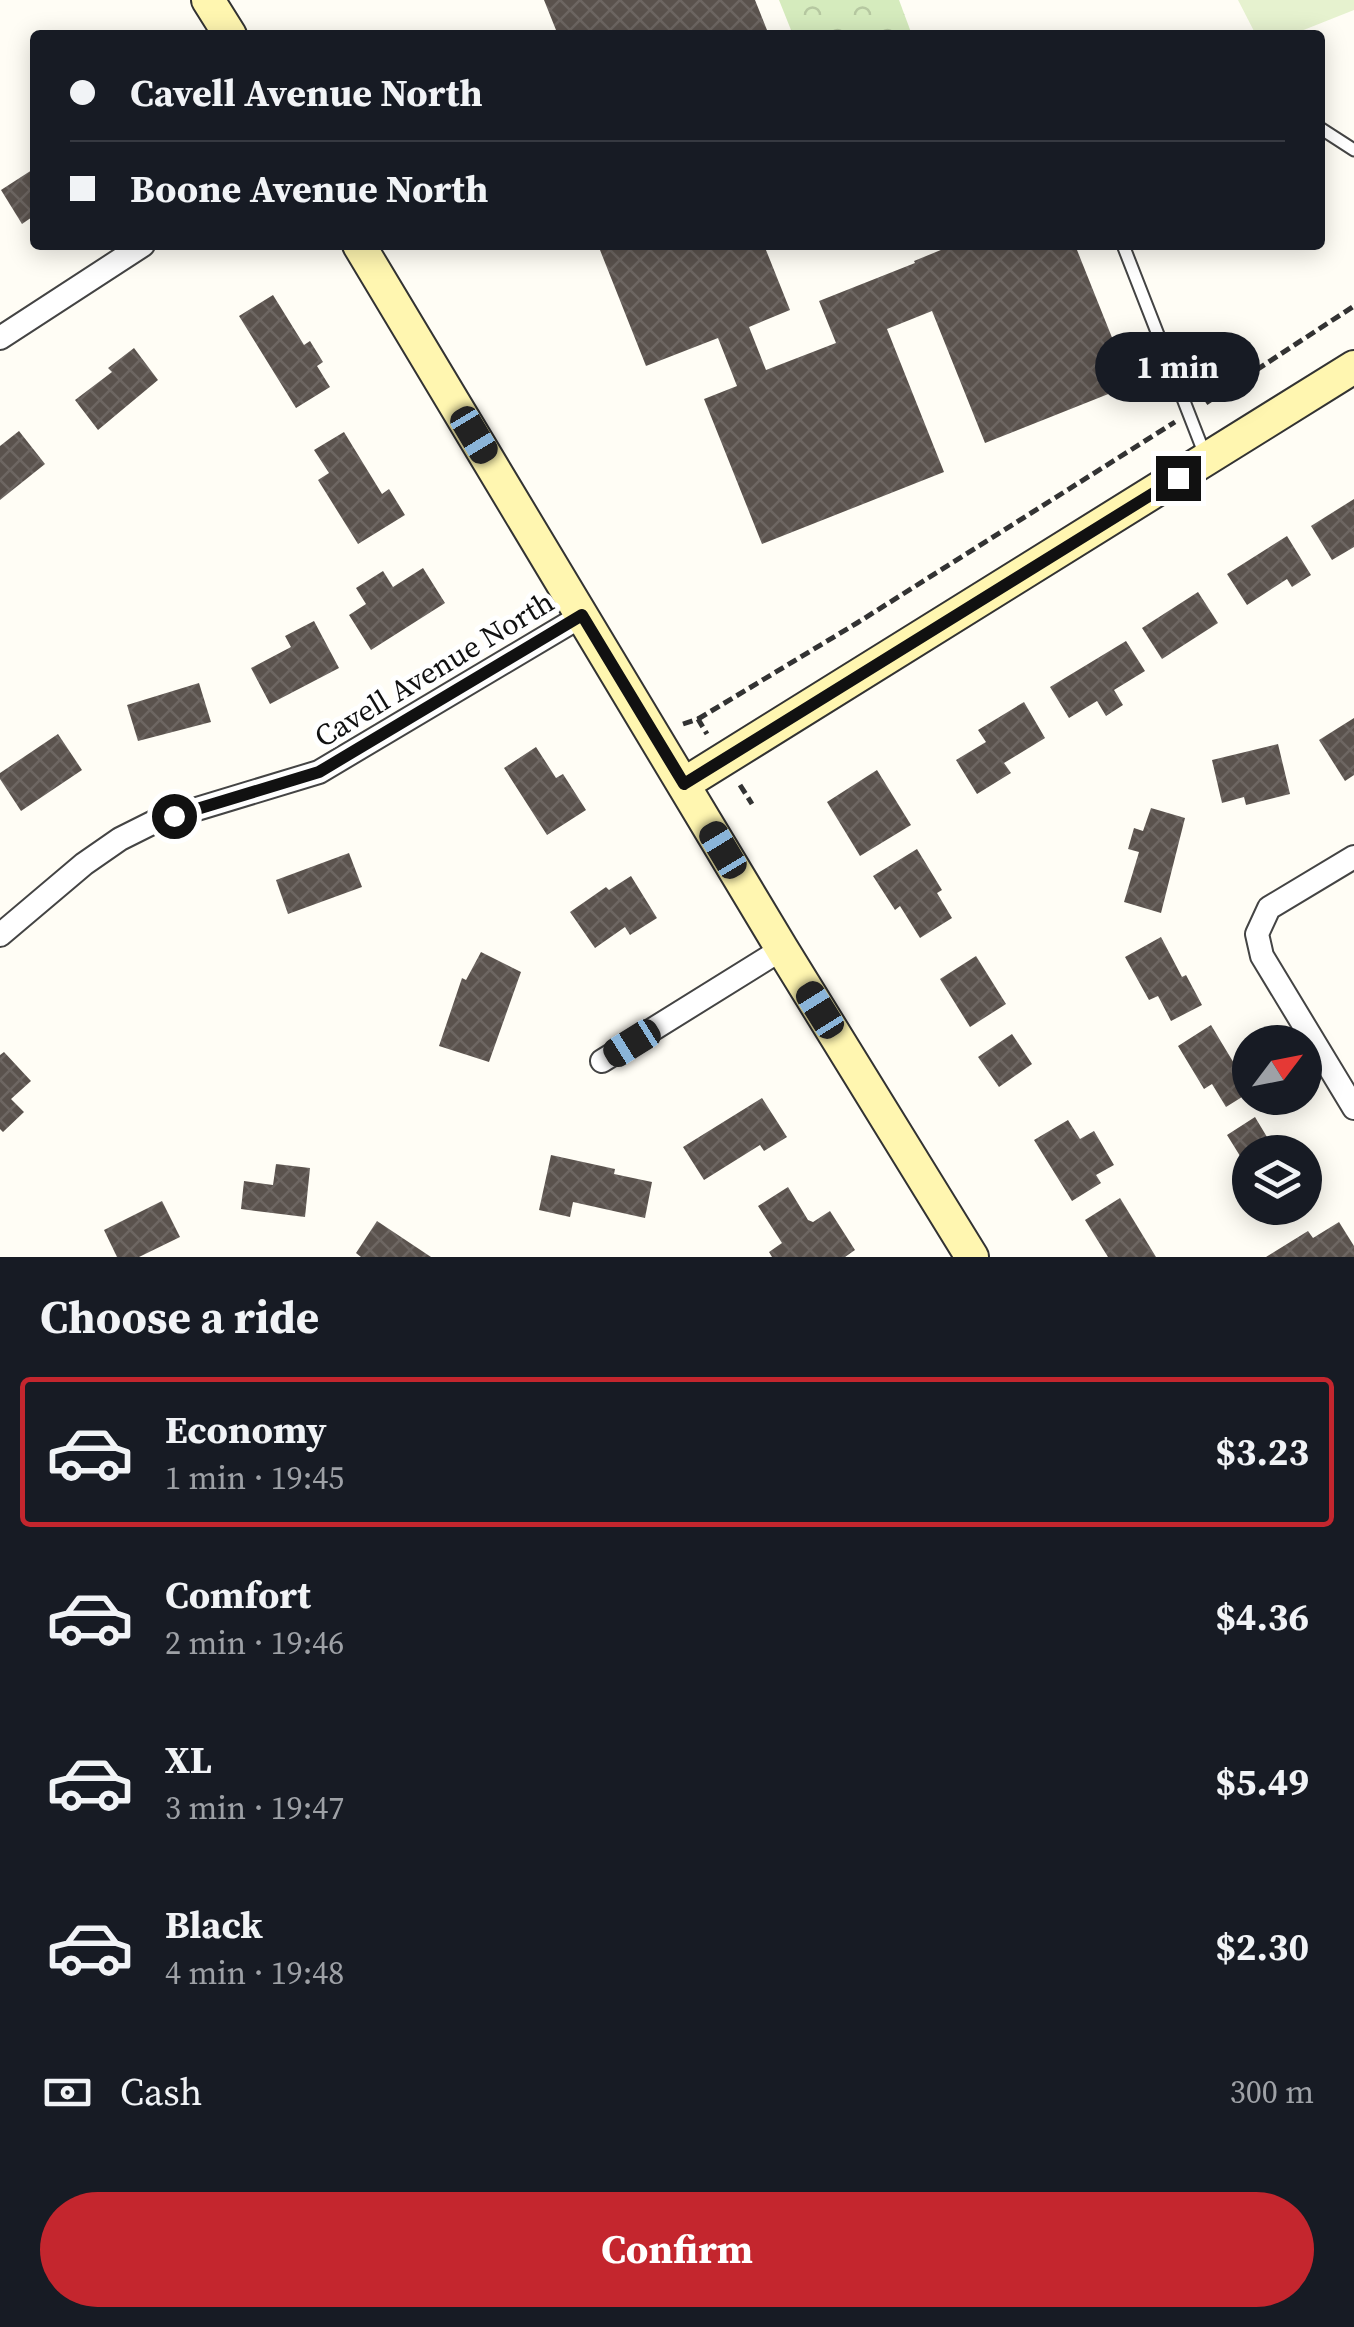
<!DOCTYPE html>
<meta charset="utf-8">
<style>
:root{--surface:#171b24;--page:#20242c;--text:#f1f3f6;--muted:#9ea1a6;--line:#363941;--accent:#c4262e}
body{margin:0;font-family:"Source Serif 4",serif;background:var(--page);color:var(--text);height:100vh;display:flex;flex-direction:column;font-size:38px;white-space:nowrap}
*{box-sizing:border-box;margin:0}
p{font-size:32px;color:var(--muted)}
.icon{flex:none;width:55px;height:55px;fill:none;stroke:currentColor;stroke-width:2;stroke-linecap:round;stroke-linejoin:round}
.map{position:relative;height:1257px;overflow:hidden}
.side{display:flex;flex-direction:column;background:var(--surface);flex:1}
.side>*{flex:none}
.hud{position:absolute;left:30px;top:30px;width:1295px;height:220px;border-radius:10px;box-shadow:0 5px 25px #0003;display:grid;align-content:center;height:220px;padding:0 40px;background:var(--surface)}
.needle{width:65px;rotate:58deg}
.tools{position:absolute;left:1232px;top:1025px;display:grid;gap:20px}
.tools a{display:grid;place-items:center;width:90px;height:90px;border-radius:50%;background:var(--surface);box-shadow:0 5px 25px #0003;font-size:50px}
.end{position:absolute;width:45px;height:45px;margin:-22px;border:12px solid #111;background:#fff;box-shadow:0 0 0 5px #fff}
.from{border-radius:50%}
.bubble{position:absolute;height:70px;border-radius:35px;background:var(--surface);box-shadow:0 5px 25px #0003;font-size:32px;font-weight:700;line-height:70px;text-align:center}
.car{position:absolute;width:30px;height:60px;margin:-30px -15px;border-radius:12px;box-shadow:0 0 8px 2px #0007;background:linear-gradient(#222 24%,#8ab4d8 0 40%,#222 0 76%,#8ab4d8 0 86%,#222 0)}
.hud b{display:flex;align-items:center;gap:35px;height:95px;font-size:38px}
.hud b+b{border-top:2px solid var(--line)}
.hud i{width:25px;height:25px;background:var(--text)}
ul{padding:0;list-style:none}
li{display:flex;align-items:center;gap:30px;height:150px;margin:0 20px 15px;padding:0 20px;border:5px solid transparent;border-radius:10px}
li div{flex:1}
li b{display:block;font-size:38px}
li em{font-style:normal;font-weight:700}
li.current{border-color:var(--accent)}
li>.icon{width:90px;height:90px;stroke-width:1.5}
h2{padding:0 40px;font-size:45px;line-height:120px}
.pay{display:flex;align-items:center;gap:25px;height:110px;padding:0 40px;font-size:38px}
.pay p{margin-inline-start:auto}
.cta{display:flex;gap:20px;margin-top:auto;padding:20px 40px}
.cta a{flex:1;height:115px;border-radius:60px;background:var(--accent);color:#fff;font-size:40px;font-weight:700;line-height:115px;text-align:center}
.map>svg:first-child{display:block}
.park{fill:url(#park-crowns)}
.pitch{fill:#e6f2cf}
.building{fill:url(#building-cross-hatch)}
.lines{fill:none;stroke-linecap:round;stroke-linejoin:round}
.lane-casing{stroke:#444;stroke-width:15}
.street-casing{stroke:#444;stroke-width:26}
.secondary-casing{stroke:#333;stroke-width:36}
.path{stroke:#333;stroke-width:5;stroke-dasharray:10 5;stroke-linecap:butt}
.lane{stroke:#fff;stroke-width:11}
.street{stroke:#fff;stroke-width:22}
.secondary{stroke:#fff6b0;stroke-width:32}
.route{stroke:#111;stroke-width:12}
.labels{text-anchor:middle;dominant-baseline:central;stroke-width:10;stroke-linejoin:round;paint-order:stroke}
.street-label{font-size:30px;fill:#111;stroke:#fff}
</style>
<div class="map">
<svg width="1354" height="1257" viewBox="0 0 1354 1257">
<defs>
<pattern id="park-crowns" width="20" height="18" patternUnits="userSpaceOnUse" patternTransform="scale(2.5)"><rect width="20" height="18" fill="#d5ebbd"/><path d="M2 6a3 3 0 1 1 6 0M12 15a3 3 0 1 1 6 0" fill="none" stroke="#b6c8a1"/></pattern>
<pattern id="building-cross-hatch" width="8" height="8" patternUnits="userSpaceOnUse" patternTransform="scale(2.5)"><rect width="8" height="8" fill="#5a524d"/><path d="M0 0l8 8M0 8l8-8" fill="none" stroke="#6d6662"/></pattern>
</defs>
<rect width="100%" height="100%" fill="#fffdf5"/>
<!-- park -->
<polygon class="park" points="779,0 899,0 912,35 793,35"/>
<!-- pitch -->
<polygon class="pitch" points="1238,0 1354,0 1354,10 1291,35 1256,35"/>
<!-- building -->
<g class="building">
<polygon points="544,0 755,0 769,35 558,35"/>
<polygon points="35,168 35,215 22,224 1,190"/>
<polygon points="598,245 764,245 790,310 749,327 766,370 836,343 819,301 915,263 914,261 953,245 1075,245 1131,385 985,443 932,311 887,329 944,472 762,544 704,399 737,386 718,338 646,366"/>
<polygon points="273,295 304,345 310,341 323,362 317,366 330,387 296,408 239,316"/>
<polygon points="134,348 158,380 98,430 75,400 112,372 108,368"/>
<polygon points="19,431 45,464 0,500 0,446"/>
<polygon points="344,432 382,494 389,489 405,515 358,544 318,480 329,473 314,450"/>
<polygon points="1354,499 1354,547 1332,560 1311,526"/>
<polygon points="1287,536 1311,575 1292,587 1287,579 1247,605 1227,574"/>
<polygon points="423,568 445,603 371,650 349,615 366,604 356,588 383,571 393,587"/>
<polygon points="1198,592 1218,623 1162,659 1142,628"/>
<polygon points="314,621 339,668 270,704 251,668 291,647 285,636"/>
<polygon points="1126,641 1145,671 1114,690 1123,705 1106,716 1097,701 1069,718 1050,687"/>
<polygon points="199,683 211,722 138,741 127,705"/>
<polygon points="1024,702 1045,738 1004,763 1011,773 977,794 956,760 986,742 978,730"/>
<polygon points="1354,718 1354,775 1345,781 1319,740"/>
<polygon points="58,734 82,770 21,811 0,779 0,773"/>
<polygon points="1278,744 1290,794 1246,805 1244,797 1222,803 1212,760"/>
<polygon points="536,747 556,778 563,774 586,810 547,835 504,768"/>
<polygon points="877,770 911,825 860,856 827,802"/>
<polygon points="1151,808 1185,818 1161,913 1124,902 1139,852 1128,849 1134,828 1143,831"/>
<polygon points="917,849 942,890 937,893 952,918 920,938 900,906 895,910 873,876"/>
<polygon points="349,853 362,887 288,914 276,880"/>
<polygon points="631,876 657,918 630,935 625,927 595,948 570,912 606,887 609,890"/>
<polygon points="1161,937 1182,977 1186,975 1202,1005 1171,1021 1158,996 1149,1000 1125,957"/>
<polygon points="481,952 521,972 489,1062 439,1046 462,978 466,980"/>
<polygon points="976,956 1006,1004 970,1027 940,979"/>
<polygon points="1211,1025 1235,1065 1239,1062 1250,1079 1250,1092 1226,1107 1212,1084 1204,1089 1178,1046"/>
<polygon points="1012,1034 1032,1064 999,1087 978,1057"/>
<polygon points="4,1052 31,1081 11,1099 24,1112 3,1132 0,1129 0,1055"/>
<polygon points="762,1098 787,1137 764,1151 760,1145 704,1180 683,1147"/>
<polygon points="1255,1117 1270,1142 1278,1137 1287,1152 1250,1152 1250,1172 1227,1135"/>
<polygon points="1068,1120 1080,1139 1094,1131 1114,1165 1096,1175 1101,1183 1072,1201 1034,1140"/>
<polygon points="551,1155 615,1169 614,1174 652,1182 645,1218 573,1202 570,1217 539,1210"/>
<polygon points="276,1164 310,1168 305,1217 241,1209 244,1181 273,1185"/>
<polygon points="1305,1167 1315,1183 1305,1189"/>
<polygon points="788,1187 808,1220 813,1222 830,1211 855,1250 845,1257 772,1257 769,1252 782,1243 758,1206"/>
<polygon points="1120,1198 1156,1257 1108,1257 1085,1220"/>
<polygon points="162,1201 180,1237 139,1257 117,1257 104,1230"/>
<polygon points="377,1221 431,1257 361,1257 356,1253"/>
<polygon points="1339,1222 1354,1246 1354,1257 1266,1257 1308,1231 1313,1238"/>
</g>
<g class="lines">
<defs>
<g id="lane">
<polyline points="1320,128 1354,150"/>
<polyline points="1123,245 1205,455"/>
</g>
<g id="street">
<polyline points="0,338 143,245"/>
<polyline points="1354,857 1269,908 1257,934 1262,956 1354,1108"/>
<polyline points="0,935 84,864 120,839 154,822 319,772 583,615"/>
<polyline points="602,1061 782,949"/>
</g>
<g id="secondary">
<polyline points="208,0 230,35"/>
<polyline points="359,245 782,949 972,1257"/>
<polyline points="684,784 1354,367"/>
</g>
</defs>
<!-- lane casing -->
<use href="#lane" class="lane-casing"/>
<!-- street casing -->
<use href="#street" class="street-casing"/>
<!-- secondary casing -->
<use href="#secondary" class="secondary-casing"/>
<!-- path -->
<g class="path">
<polyline points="1206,403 1354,306"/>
<polyline points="698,719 857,623 1175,422"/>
<polyline points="683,724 698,719 707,734"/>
<polyline points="740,785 752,804"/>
</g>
<!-- lane -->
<use href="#lane" class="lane"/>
<!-- street -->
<use href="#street" class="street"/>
<!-- secondary -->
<use href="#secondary" class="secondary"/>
</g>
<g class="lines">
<!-- route -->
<polyline class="route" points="174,816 319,772 582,615 684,784 1178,478"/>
</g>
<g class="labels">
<!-- street labels -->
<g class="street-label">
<text transform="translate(434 669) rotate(-31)">Cavell Avenue North</text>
</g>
</g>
</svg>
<div class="tools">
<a><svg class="needle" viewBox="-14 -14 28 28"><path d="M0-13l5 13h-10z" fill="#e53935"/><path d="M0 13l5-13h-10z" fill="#9ea1a6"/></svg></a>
<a><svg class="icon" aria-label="layers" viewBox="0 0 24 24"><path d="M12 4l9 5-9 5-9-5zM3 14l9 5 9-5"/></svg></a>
</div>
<i class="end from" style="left:174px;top:816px"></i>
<i class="end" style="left:1178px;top:478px"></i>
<div class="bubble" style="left:1095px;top:332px;width:165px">1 min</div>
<i class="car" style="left:474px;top:435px;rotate:149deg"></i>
<i class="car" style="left:723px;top:850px;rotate:329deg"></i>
<i class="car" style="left:820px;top:1010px;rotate:328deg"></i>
<i class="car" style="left:632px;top:1043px;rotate:238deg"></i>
<div class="hud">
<b><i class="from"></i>Cavell Avenue North</b>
<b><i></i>Boone Avenue North</b>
</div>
</div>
<section class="side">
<h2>Choose a ride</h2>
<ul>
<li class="current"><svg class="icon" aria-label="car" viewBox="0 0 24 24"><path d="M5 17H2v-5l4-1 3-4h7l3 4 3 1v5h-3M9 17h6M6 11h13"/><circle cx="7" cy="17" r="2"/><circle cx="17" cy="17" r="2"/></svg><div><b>Economy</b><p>1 min · 19:45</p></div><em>$3.23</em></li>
<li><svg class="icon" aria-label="car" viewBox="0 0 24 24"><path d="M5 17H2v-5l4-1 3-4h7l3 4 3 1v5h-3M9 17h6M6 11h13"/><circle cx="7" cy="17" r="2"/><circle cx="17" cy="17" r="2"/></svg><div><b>Comfort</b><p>2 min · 19:46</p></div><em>$4.36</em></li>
<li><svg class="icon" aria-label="car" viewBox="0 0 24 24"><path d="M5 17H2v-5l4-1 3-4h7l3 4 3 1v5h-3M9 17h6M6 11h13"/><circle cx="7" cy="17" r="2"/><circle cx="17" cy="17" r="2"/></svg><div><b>XL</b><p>3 min · 19:47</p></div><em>$5.49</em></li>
<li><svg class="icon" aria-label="car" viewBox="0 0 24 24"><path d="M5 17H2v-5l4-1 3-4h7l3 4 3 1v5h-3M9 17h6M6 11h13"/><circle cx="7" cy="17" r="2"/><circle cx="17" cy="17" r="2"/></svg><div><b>Black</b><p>4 min · 19:48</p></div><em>$2.30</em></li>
</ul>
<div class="pay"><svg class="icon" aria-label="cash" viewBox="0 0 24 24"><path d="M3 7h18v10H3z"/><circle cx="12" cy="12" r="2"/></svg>Cash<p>300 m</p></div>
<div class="cta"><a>Confirm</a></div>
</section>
